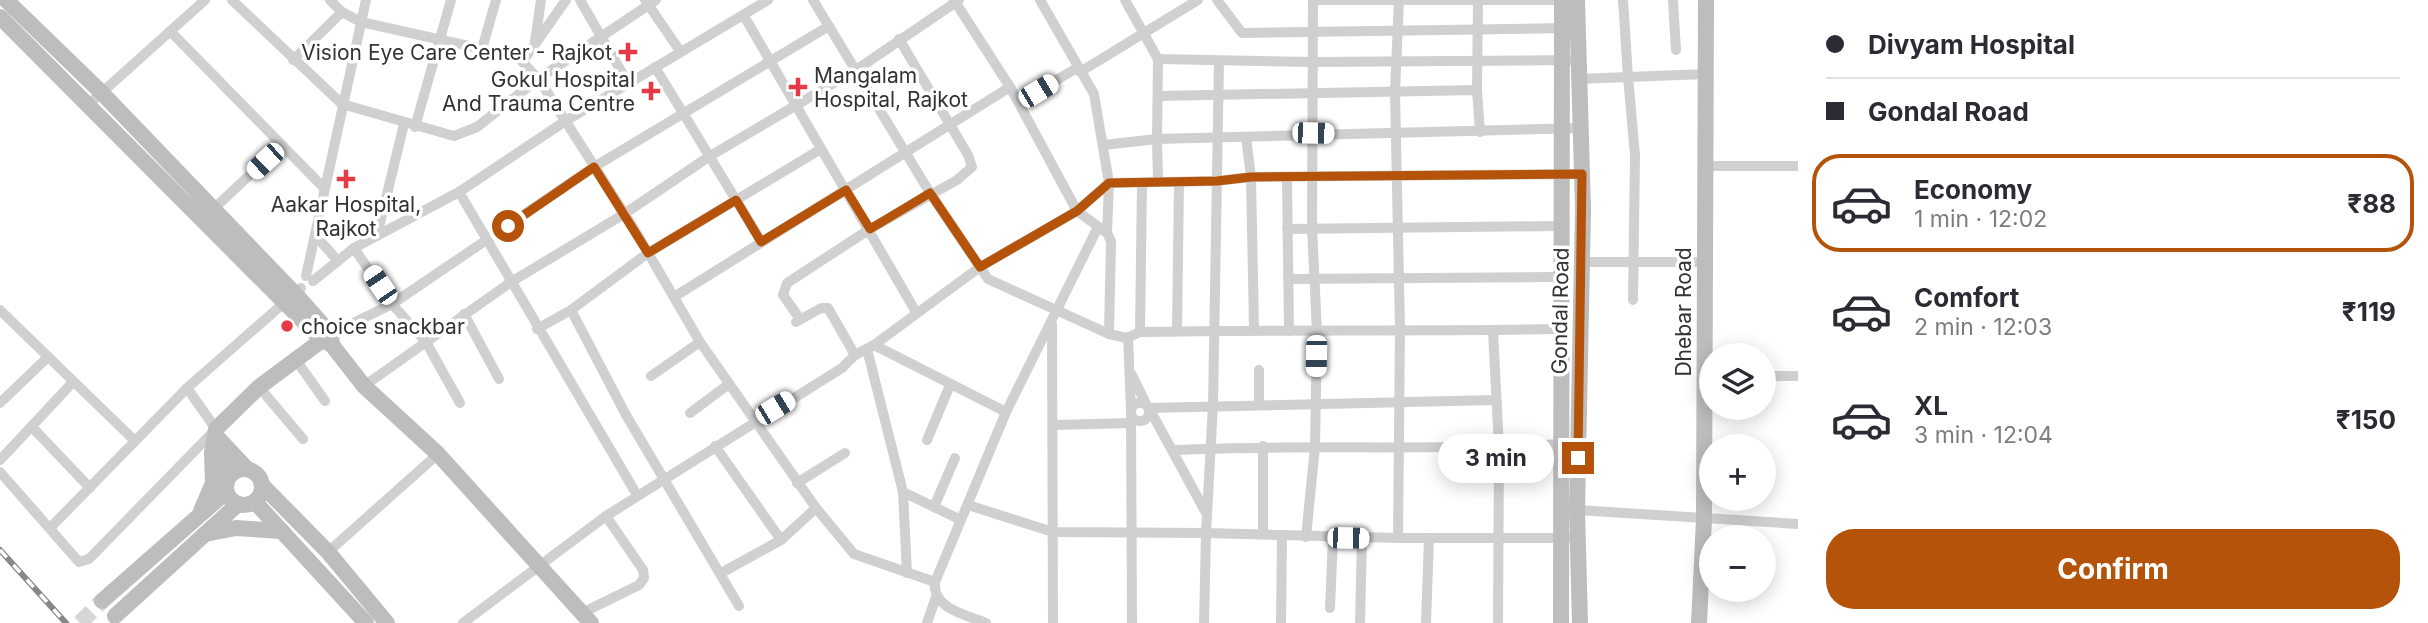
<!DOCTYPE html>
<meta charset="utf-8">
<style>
:root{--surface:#fff;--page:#f7f7f7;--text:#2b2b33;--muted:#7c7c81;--line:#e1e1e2;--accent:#b45309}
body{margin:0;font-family:Inter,sans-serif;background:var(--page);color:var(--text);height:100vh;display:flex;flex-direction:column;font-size:26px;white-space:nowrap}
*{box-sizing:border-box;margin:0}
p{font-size:23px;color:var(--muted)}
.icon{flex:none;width:38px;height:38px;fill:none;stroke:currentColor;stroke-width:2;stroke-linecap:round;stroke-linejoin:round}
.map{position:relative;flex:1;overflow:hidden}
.panel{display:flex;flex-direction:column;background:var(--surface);width:630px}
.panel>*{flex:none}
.guide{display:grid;align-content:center;height:154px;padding:0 28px;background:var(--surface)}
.fabs{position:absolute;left:1699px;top:343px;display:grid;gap:14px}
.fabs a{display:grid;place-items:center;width:77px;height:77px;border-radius:50%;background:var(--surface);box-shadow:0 4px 18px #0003;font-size:35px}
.end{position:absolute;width:32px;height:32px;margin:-16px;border:9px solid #b45309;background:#fff;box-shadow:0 0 0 4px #fff}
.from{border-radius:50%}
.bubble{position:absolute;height:49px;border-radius:24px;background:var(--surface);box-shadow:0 4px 18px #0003;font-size:23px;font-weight:700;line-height:49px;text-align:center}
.car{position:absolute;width:21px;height:42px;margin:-21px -10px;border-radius:9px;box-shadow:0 0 5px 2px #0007;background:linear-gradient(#fff 24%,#345 0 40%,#fff 0 76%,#345 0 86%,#fff 0)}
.guide b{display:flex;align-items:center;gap:24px;height:66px;font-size:26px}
.guide b+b{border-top:2px solid var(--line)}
.guide i{width:18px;height:18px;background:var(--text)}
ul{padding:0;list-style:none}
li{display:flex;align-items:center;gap:21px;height:98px;margin:0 14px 10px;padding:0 14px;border:4px solid transparent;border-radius:28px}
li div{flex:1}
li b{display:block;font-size:26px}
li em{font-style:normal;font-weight:700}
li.active{border-color:var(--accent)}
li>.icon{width:63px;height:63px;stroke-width:1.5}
.primary-button{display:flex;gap:14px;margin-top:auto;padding:14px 28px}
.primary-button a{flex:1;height:80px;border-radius:28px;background:var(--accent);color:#fff;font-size:28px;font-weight:700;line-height:80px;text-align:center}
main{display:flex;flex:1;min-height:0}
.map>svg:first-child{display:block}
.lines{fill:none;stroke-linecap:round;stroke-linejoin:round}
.secondary-tunnel{stroke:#d6d6d6;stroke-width:16;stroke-dasharray:16 8;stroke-linecap:butt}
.street{stroke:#d0d0d0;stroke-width:10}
.secondary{stroke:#bdbdbd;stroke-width:16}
.rail-casing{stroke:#888;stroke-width:6}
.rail{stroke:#fff;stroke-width:3.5;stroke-dasharray:10;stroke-linecap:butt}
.route{stroke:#b45309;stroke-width:9}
.poi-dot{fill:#e63946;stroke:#fff;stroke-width:2.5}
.labels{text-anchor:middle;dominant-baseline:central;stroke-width:7;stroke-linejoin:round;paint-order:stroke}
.poi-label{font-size:21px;fill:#333;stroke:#fff;text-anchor:end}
.street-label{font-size:21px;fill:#333;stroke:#fff}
</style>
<main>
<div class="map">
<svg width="1798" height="623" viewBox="0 0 1798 623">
<rect width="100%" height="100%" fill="#fff"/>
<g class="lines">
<!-- secondary-tunnel -->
<polyline class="secondary-tunnel" points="80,623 102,601"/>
<!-- street -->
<g class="street">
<polyline points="232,0 342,104 454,136 477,127 538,79 656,0"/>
<polyline points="330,0 342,12 361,22 518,57 540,81 633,227 700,342 816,508 854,554 935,582"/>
<polyline points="580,0 628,83"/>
<polyline points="645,0 680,51"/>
<path d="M813 0 930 193 988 279 1109 334 1127 338 1140 332C1280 329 1420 332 1559 329"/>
<polyline points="954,0 1010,87 1077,211 1107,233 1111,241 1109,334"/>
<polyline points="1040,0 1094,94 1109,183 1107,233"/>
<polyline points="1125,0 1158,59 1313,62 1577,60"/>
<polyline points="1217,0 1242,33 1567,28"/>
<polyline points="1313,0 1563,0"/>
<polyline points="1399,0 1395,92 1400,329 1398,538 1578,538"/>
<polyline points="1673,0 1676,50"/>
<polyline points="744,16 916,312"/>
<polyline points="170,31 324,188"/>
<polyline points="535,42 541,0"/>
<polyline points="482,49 496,0"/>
<polyline points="1158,59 1157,139 1581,128"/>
<polyline points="293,60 342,12"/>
<polyline points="523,61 566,0"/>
<polyline points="1219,61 1213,405 1206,533 1398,538"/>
<polyline points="655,67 761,241"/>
<polyline points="1080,72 1198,0"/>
<polyline points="1578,79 1628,77 1623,0"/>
<polyline points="1477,90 1478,0"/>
<polyline points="1158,96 1477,90 1480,132"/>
<polyline points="1019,102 1077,68"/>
<polyline points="89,104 205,0"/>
<polyline points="415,127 451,0"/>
<polyline points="1246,137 1251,177 1254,329"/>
<polyline points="1103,145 1157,139 1158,182"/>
<polyline points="1705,166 1798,166"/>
<polyline points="1287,178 1289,331"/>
<polyline points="459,192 637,495"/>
<polyline points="209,213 282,145"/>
<polyline points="1287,229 1560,226"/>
<polyline points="315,235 338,261"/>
<polyline points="377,235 404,124"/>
<polyline points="354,248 392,304 426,342 460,403"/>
<polyline points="1583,262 1705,262"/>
<polyline points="306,276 366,0"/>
<polyline points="1288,279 1561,277"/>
<polyline points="313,281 354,248 459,192 564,122 768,0"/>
<polyline points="674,297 1010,87"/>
<polyline points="1633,300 1635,155 1628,77 1706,74"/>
<polyline points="0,310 134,440"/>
<polyline points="571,310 626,415 739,606"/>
<polyline points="464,314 499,379"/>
<polyline points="800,319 783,295 787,283 870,229 957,180 972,167 968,155 899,39"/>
<polyline points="796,322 821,308 828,308 855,355"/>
<polyline points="1052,325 1053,623"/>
<polyline points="537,329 571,310 648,253 821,149"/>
<polyline points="1177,331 1179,182"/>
<polyline points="1493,331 1499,447 1498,623"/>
<polyline points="1140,332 1142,183"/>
<polyline points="331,334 392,304 594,167 829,26"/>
<polyline points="1128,337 1131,410"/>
<polyline points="874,345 1006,412"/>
<polyline points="867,349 903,492 961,520"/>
<polyline points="296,360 325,401"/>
<polyline points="1259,370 1259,404"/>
<polyline points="1132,375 1146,404"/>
<polyline points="651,376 700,342"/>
<polyline points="1764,376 1798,376"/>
<polyline points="364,386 511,282 624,214 710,156 856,70 959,0"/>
<polyline points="259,387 303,439"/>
<circle cx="1140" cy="412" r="9"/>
<polyline points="0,403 48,357"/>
<polyline points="690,413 729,384"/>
<polyline points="1131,413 1132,623"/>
<polyline points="1055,425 1130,423"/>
<polyline points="32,427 90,488"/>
<polyline points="927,440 950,385"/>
<polyline points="715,446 781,540"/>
<path d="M1174 450C1303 444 1432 451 1561 444"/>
<polyline points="0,460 73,382"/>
<polyline points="0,472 79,562 89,559 216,429 187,388"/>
<polyline points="797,483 845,453"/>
<polyline points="903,492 907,573"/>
<polyline points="968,505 1053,532 1206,533 1204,623"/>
<polyline points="934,507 955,458"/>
<polyline points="1577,510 1798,524"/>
<polyline points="1205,511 1149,408 1495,400"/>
<polyline points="50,528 187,388 301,288"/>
<polyline points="1263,534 1263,446"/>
<polyline points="1306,537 1315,447 1317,332 1312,228 1313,0"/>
<polyline points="328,552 438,454"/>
<polyline points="721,573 781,540 816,508"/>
<polyline points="1330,608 1333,538"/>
<polyline points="582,613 639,585 644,578 643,570 606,516"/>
<polyline points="463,623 606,516 842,368 855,355 874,345 980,267 1077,211 1109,183 1217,181 1251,177 1582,174"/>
<polyline points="927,623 936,597"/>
<path d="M986 623C967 615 932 609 935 582L1006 412 1098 227"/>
<polyline points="1281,623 1282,536"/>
<polyline points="1360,623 1362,538"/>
<polyline points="1426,623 1429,538"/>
</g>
<!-- secondary -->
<g class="secondary">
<polyline points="6,0 101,92 299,298 331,334 332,345"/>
<polyline points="1577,0 1583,209 1577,510 1580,623"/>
<polyline points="0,17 321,339 332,345 364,386 438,454 591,623"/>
<polyline points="217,437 247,469"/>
<circle cx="244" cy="487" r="18"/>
<polyline points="230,474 212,453 216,429 259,387 329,335"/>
<polyline points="263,486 328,552 387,623"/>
<polyline points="255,502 366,623"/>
<polyline points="201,511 213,483 212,453"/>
<polyline points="205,534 236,528 282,531"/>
<polyline points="102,601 226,492"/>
<polyline points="115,616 238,504"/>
<polyline points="1561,623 1562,0"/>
<polyline points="1699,623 1704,519 1706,0"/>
</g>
<defs>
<polyline id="rail" points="0,550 66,623"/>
</defs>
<!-- rail casing -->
<use href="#rail" class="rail-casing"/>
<!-- rail -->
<use href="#rail" class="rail"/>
</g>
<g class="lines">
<!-- route -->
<polyline class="route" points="508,226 594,167 648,253 736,200 761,242 846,190 870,229 930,193 980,267 1077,211 1109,183 1217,181 1251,177 1582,174 1578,458"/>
</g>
<!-- markers -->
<g class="poi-dot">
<path d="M624.5 41.5h7v7h7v7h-7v7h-7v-7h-7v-7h7z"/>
<path d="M794.5 76.5h7v7h7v7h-7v7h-7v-7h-7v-7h7z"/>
<path d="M647.5 80.5h7v7h7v7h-7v7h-7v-7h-7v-7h7z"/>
<path d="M342.5 168.5h7v7h7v7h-7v7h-7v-7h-7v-7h7z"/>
<circle cx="287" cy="326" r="7"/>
</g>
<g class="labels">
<!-- poi labels -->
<g class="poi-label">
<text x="612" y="52">Vision Eye Care Center - Rajkot</text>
<text x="814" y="75" text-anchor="start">Mangalam<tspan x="814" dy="24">Hospital, Rajkot</tspan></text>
<text x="635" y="79">Gokul Hospital<tspan x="635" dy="24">And Trauma Centre</tspan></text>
<text x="346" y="204" text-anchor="middle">Aakar Hospital,<tspan x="346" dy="24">Rajkot</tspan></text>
<text x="301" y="326" text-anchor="start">choice snackbar</text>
</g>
<!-- street labels -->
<g class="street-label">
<text transform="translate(1560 311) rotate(-89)">Gondal Road</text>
<text transform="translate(1683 312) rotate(-90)">Dhebar Road</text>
</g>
</g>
</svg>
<div class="fabs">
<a><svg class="icon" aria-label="layers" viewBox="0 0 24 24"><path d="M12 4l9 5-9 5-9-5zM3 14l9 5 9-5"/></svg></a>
<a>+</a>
<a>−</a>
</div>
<i class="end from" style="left:508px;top:226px"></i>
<i class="end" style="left:1578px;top:458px"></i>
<div class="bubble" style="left:1438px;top:434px;width:116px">3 min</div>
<i class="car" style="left:1038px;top:91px;rotate:59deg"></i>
<i class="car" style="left:1313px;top:133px;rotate:91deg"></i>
<i class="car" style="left:265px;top:161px;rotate:227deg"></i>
<i class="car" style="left:380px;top:285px;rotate:326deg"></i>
<i class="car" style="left:1316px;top:356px;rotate:181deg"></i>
<i class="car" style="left:775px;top:408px;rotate:59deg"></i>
<i class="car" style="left:1348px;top:538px;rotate:91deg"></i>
</div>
<section class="panel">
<div class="guide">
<b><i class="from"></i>Divyam Hospital</b>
<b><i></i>Gondal Road</b>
</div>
<ul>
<li class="active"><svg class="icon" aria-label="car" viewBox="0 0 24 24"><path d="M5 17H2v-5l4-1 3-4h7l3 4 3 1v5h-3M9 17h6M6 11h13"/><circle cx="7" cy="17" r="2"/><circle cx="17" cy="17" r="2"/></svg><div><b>Economy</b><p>1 min · 12:02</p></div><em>₹88</em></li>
<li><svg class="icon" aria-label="car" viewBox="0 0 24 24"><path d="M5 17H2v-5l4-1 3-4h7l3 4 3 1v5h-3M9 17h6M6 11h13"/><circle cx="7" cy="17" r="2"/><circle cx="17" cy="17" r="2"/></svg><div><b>Comfort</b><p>2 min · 12:03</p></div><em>₹119</em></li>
<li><svg class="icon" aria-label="car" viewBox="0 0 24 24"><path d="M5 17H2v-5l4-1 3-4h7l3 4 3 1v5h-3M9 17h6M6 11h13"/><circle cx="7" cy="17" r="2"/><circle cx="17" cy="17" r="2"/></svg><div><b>XL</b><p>3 min · 12:04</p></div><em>₹150</em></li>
</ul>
<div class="primary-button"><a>Confirm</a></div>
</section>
</main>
